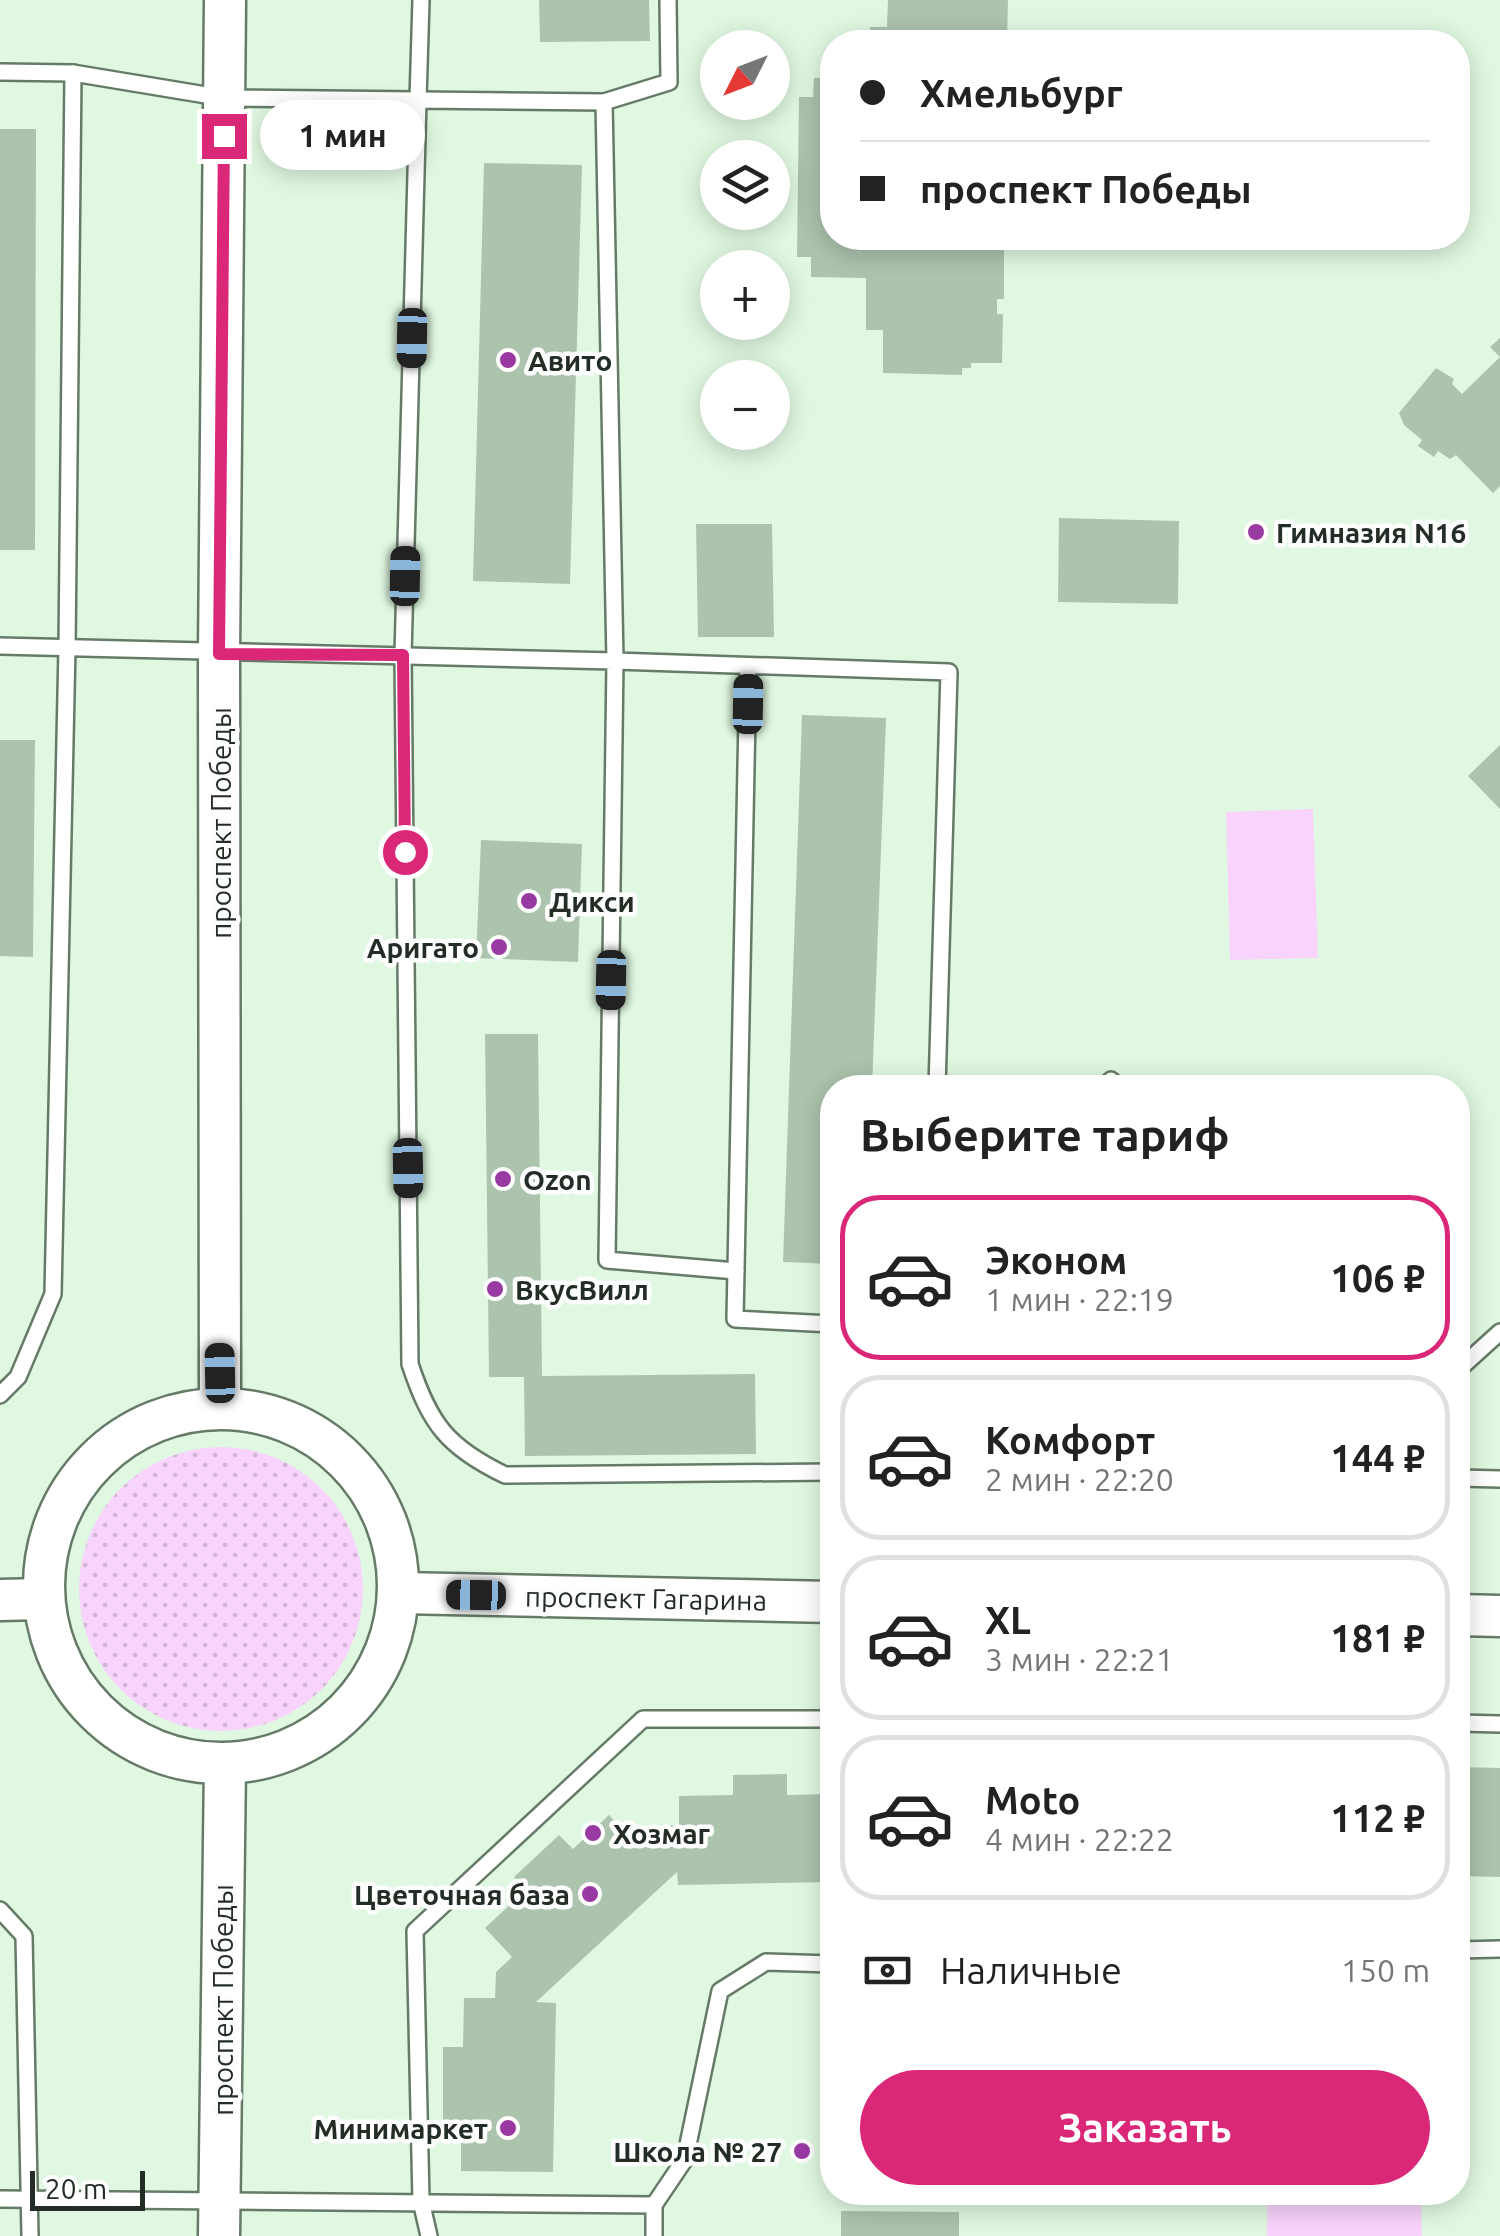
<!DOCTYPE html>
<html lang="ru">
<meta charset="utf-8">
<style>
:root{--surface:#fff;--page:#f6f6f6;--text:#222;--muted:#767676;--line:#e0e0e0;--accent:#db2777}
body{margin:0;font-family:Ubuntu,sans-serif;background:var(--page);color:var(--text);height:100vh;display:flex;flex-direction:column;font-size:38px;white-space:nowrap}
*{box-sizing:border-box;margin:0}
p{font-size:32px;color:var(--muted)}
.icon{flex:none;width:55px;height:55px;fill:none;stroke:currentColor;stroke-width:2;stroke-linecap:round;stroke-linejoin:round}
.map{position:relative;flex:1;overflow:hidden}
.drawer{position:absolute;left:820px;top:1075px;width:650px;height:1130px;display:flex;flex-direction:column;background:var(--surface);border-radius:40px;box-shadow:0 5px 25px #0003}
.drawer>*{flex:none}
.top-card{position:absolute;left:820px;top:30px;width:650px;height:220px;border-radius:40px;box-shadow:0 5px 25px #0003;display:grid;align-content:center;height:220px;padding:0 40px;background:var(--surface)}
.needle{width:65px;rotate:228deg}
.buttons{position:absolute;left:700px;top:30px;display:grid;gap:20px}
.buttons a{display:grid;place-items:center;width:90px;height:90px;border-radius:50%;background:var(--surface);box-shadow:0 5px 25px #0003;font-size:50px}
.scale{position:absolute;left:30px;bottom:25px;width:115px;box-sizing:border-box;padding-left:10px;border:5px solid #242d25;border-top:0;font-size:28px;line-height:35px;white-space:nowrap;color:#242d25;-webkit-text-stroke:8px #fdfdfd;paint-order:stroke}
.end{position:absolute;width:45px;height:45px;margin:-22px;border:12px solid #db2777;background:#fff;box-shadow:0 0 0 5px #fff}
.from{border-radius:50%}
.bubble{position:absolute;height:70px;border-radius:35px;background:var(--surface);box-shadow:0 5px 25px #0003;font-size:32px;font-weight:700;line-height:70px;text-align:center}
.car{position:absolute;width:30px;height:60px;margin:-30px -15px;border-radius:12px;box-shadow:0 0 8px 2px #0007;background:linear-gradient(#222 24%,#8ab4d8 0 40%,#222 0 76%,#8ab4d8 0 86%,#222 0)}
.top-card b{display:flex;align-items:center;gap:35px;height:95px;font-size:38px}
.top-card b+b{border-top:2px solid var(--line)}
.top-card i{width:25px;height:25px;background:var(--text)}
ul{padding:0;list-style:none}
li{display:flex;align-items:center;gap:30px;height:165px;margin:0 20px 15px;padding:0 20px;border:5px solid var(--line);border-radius:40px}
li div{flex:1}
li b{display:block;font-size:38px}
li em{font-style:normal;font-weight:700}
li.active{border-color:var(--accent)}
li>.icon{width:90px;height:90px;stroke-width:1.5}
h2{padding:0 40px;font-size:45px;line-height:120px}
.pay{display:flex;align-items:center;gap:25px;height:110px;padding:0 40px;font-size:38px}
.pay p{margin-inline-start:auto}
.button{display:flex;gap:20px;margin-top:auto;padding:20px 40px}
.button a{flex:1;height:115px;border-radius:60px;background:var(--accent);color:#fff;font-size:40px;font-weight:700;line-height:115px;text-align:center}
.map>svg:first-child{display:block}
.grass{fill:url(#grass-dots)}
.pitch{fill:#f8d3fb}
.building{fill:#acc3ad}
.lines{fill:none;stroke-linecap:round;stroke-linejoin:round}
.service-casing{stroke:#667b67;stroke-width:20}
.tertiary-casing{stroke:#667b67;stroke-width:45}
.service{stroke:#fff;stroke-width:15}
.tertiary{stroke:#fff;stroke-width:40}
.route{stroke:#db2777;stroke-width:12}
.poi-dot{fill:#993aa3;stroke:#fdfdfd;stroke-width:4}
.labels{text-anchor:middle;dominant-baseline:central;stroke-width:9;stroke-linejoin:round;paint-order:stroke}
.poi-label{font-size:28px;font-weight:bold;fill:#242d25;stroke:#fdfdfd;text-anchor:start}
.street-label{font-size:28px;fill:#242d25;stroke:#fdfdfd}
</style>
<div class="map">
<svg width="1500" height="2236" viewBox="0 0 1500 2236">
<defs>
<pattern id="grass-dots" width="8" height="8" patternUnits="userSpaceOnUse" patternTransform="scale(2.5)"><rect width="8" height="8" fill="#f8d3fb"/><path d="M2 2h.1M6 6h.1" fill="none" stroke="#d4b5d7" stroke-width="1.8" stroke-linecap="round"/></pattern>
</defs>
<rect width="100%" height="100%" fill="#e0f8e1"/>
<!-- grass -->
<circle class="grass" cx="221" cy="1589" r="142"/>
<!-- pitch -->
<g class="pitch">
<polygon points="1313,809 1318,958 1230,960 1226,812"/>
<polygon points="1267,2193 1421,2193 1422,2236 1267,2236"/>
</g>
<!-- building -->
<g class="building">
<polygon points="539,0 649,0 650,41 540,42"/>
<polygon points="888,0 1008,0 1007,42 870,42 870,27 887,27"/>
<polygon points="814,78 832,78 832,238 964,238 964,244 973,244 973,250 1004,250 1004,299 997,299 997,314 1003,314 1002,363 971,363 971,368 962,368 962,375 883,373 883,330 866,330 866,278 811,277 811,257 797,257 799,97 813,97"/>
<polygon points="0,129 36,129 35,550 0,550"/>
<polygon points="484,163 582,165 570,584 473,581"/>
<polygon points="1500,338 1500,486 1493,493 1456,455 1450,459 1438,451 1434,457 1418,446 1422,440 1404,425 1399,413 1436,368 1454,379 1452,384 1462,394 1500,357 1490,347"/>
<polygon points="1059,518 1179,521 1178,604 1058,602"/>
<polygon points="696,524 772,524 774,637 698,637"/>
<polygon points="802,715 886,718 872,1088 832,1088 832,1264 783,1262"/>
<polygon points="0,740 35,740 33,957 0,956"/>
<polygon points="1500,745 1500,809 1468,776"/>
<polygon points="481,840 582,844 578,962 476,958"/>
<polygon points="485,1034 538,1034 542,1376 755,1374 756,1454 525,1456 524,1377 489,1377"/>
<polygon points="1458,1767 1500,1768 1500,1877 1458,1876"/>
<polygon points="787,1774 787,1795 832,1794 832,1882 678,1885 677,1872 536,2002 556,2003 553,2172 461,2171 461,2121 443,2120 443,2047 463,2047 464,1998 495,1998 496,1972 512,1957 485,1928 526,1890 514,1877 559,1835 573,1849 609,1815 634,1842 651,1826 679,1825 679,1796 733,1795 733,1775"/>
<polygon points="841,2211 959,2212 959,2236 841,2236"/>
</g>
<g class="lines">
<defs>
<g id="service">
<polyline points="668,0 669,82 604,102 615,661 949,672 937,1088"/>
<polyline points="0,72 73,73 224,98 418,100 421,0"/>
<path d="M604 102 418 100 403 655 410 1364C430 1424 447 1447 505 1475L832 1472"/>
<polyline points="0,646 615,661 607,1260 736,1271"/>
<polyline points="748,666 735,1319 832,1324"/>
<polyline points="1103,1088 1111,1080 1119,1088"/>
<polyline points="1458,1370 1500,1332"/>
<polyline points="0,1395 18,1377 53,1294 67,648 73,73"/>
<polyline points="1458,1478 1500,1479"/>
<polyline points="1458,1723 1500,1724"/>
<polyline points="0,1910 24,1936 30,2236"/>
<polyline points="1458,1950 1500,1949"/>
<polyline points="0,2199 654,2205 654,2236"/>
<polyline points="654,2205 685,2159 720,1991 766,1962 832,1964"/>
<polyline points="429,2236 421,2201 415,1931 643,1719 832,1719"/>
</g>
<g id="tertiary">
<polyline points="220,1406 219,654 225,0"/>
<circle cx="221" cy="1586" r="177"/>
<polyline points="400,1593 832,1602"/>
<polyline points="0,1600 43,1599"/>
<polyline points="1458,1615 1500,1616"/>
<polyline points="219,2236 225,1764"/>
</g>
</defs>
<!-- service casing -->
<use href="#service" class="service-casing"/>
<!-- tertiary casing -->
<use href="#tertiary" class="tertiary-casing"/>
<!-- service -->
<use href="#service" class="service"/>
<!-- tertiary -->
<use href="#tertiary" class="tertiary"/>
</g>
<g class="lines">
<!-- route -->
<polyline class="route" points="224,136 219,654 403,655 405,852"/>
</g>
<!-- markers -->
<g class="poi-dot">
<circle cx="508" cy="360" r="10"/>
<circle cx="1256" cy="532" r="10"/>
<circle cx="529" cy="901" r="10"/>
<circle cx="499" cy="947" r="10"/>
<circle cx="503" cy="1179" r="10"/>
<circle cx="495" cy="1289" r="10"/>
<circle cx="593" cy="1833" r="10"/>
<circle cx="590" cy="1894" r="10"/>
<circle cx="508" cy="2128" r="10"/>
<circle cx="802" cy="2151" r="10"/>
</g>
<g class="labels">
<!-- poi labels -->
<g class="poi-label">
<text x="528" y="360">Авито</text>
<text x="1276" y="532">Гимназия N16</text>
<text x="549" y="901">Дикси</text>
<text x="479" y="947" text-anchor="end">Аригато</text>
<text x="523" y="1179">Ozon</text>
<text x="515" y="1289">ВкусВилл</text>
<text x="613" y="1833">Хозмаг</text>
<text x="570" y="1894" text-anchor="end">Цветочная база</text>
<text x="488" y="2128" text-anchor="end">Минимаркет</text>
<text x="782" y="2151" text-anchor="end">Школа № 27</text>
</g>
<!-- street labels -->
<g class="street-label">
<text transform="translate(220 823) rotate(-90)">проспект Победы</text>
<text transform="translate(646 1598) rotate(1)">проспект Гагарина</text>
<text transform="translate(222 2000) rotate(-90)">проспект Победы</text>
</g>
</g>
</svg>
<div class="buttons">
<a><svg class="needle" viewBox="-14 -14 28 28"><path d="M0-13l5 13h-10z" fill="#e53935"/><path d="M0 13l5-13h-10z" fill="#767676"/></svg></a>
<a><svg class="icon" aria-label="layers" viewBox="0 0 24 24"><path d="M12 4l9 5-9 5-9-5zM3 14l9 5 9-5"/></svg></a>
<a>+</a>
<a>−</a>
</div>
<div class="scale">20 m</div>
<i class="end from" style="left:405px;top:852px"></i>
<i class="end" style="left:224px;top:136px"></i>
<div class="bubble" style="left:260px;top:100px;width:165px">1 мин</div>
<i class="car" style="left:412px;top:338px;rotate:181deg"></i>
<i class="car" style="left:405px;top:576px;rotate:1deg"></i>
<i class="car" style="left:748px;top:704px;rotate:1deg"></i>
<i class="car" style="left:611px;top:980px;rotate:181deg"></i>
<i class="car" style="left:408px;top:1168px;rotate:179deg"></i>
<i class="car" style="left:220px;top:1373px;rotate:359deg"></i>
<i class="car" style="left:476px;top:1595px;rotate:271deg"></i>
<div class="top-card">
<b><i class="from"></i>Хмельбург</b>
<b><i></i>проспект Победы</b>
</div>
<section class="drawer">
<h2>Выберите тариф</h2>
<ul>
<li class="active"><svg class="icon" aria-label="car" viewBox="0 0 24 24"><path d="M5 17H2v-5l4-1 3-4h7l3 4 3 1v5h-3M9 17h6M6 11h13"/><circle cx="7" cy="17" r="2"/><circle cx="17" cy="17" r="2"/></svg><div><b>Эконом</b><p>1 мин · 22:19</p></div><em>106 ₽</em></li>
<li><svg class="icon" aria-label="car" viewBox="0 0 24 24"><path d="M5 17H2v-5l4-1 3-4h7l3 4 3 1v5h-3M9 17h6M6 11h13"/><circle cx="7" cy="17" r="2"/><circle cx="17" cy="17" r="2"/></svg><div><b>Комфорт</b><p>2 мин · 22:20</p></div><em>144 ₽</em></li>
<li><svg class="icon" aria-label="car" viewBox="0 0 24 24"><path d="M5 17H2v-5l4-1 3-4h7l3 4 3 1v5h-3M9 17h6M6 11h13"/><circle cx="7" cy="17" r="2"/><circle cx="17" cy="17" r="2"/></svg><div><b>XL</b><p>3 мин · 22:21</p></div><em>181 ₽</em></li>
<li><svg class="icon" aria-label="car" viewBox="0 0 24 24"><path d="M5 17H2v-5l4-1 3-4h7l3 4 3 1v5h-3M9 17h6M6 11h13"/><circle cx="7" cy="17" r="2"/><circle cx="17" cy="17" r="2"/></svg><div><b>Moto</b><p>4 мин · 22:22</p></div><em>112 ₽</em></li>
</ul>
<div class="pay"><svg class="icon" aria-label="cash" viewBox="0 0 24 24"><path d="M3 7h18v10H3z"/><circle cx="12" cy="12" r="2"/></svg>Наличные<p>150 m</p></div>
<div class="button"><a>Заказать</a></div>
</section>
</div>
